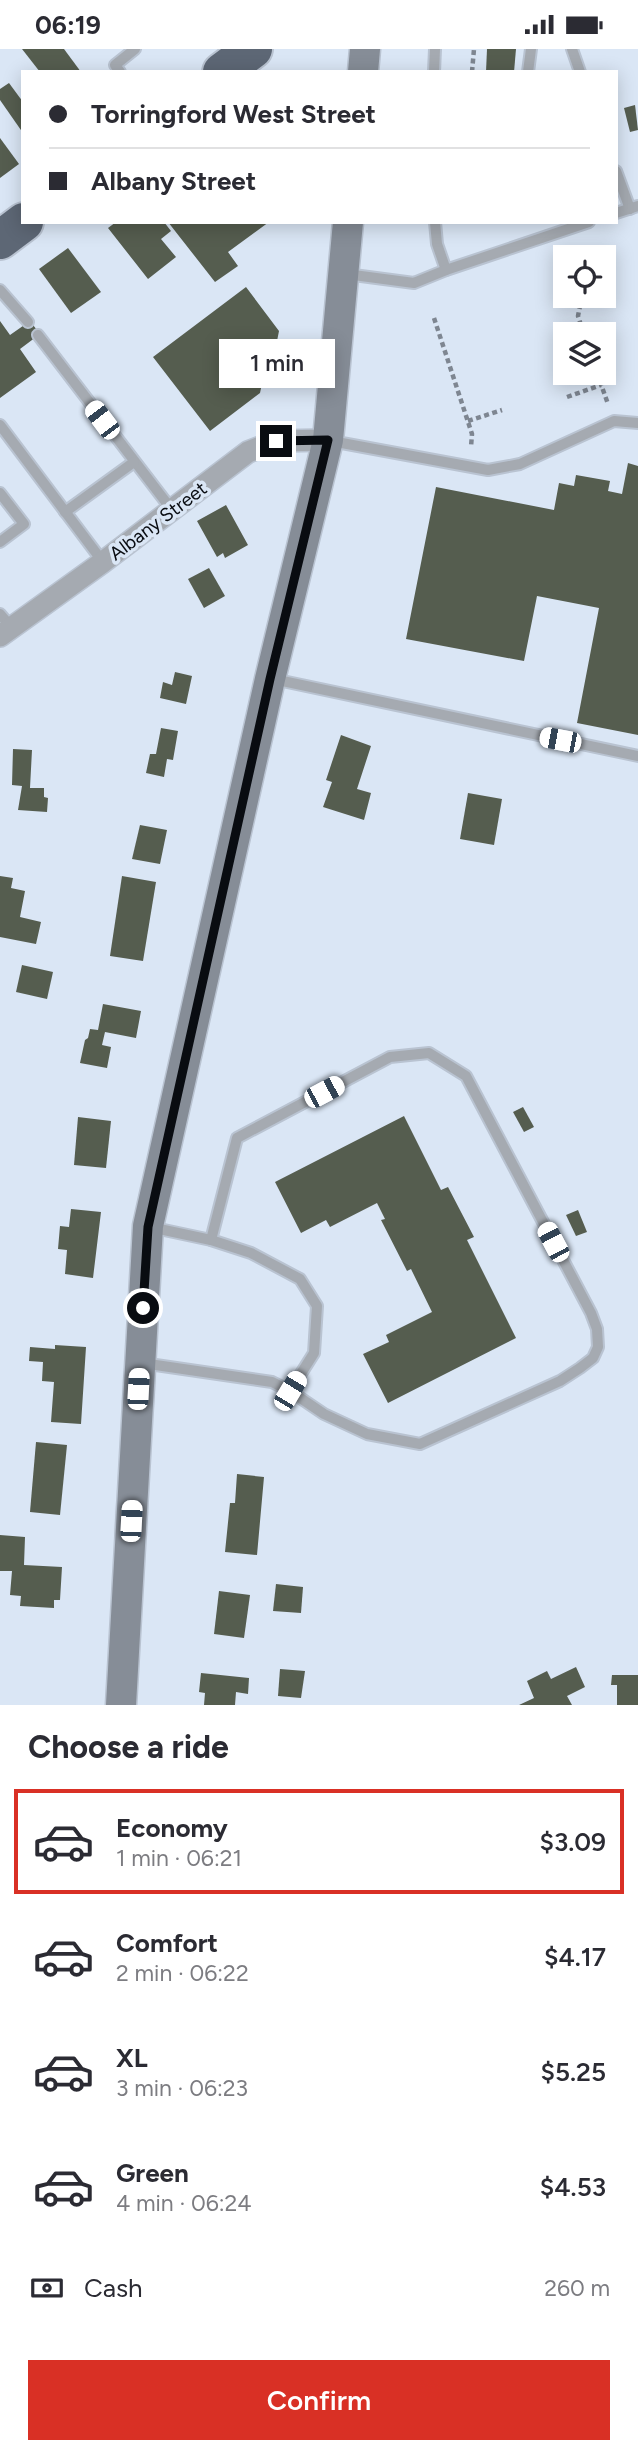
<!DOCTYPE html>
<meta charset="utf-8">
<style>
:root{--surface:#fff;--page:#f2f2f3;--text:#2b2b33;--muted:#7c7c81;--line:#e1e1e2;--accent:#d93025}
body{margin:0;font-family:Figtree,sans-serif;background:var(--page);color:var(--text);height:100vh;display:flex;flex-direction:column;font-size:26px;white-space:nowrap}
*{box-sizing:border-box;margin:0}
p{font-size:23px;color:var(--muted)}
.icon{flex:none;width:38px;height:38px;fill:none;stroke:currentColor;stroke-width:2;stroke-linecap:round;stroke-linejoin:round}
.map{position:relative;height:1656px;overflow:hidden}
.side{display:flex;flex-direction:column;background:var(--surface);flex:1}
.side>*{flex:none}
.top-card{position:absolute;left:21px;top:21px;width:597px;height:154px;border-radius:0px;box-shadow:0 4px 18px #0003;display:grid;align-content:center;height:154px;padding:0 28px;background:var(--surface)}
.buttons{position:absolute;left:553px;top:196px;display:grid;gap:14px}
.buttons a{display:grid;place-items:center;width:63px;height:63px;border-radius:0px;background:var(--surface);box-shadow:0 4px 18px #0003;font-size:35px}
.end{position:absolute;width:32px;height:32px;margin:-16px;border:9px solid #090c11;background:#fff;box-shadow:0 0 0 4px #fff}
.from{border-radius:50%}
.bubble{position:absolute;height:49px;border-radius:0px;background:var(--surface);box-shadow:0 4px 18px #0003;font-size:23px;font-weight:600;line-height:49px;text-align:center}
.car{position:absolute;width:21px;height:42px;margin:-21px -10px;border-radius:9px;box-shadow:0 0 5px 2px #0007;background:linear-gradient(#fff 24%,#345 0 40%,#fff 0 76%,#345 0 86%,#fff 0)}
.top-card b{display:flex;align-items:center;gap:24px;height:66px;font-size:26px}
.top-card b+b{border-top:2px solid var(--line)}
.top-card i{width:18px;height:18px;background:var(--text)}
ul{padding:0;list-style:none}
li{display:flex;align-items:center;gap:21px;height:105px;margin:0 14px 10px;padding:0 14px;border:4px solid transparent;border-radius:0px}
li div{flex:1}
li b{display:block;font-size:26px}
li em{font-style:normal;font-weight:600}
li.on{border-color:var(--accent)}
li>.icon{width:63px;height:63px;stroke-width:1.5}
h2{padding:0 28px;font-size:32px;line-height:84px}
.pay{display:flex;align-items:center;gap:18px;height:77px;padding:0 28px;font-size:26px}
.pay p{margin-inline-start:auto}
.button{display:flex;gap:14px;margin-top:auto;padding:14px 28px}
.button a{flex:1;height:80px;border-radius:0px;background:var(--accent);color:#fff;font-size:28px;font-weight:600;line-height:80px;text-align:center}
.status{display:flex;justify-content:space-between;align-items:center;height:49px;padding:0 35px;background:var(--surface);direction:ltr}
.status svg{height:19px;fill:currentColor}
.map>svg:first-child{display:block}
.building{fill:#555d4f}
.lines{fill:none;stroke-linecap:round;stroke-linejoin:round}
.lane-casing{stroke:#b9c3d1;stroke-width:14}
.street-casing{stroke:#b9c3d1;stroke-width:24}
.secondary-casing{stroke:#b9c3d1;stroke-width:33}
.highway-casing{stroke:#b9c3d1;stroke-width:42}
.path{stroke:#7e8691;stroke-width:4.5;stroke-dasharray:5 3.5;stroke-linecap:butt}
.lane{stroke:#a5aab1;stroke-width:10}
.street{stroke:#a5aab1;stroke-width:21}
.secondary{stroke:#868d97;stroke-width:30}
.highway{stroke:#5d6775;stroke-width:38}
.route{stroke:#090c11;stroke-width:9}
.labels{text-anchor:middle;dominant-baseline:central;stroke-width:7;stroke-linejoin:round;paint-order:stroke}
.street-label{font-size:19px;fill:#090c11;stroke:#dae6f5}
</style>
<div class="status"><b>06:19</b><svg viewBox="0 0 49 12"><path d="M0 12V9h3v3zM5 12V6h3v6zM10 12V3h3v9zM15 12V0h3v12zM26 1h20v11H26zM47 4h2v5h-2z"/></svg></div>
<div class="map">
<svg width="638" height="1656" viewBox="0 0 638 1656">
<rect width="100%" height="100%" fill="#dae6f5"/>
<!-- building -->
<g class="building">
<polygon points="22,0 64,0 81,23 40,23"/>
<polygon points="487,0 516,0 514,23 486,23"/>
<polygon points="9,34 23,53 23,84 0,51 0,40"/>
<polygon points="635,56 638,81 630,83 624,59"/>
<polygon points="0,89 19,115 0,129"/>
<polygon points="116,173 164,173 171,182 161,190 176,208 148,230 108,179"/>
<polygon points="168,173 269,173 228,203 238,217 215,233"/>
<polygon points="68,199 101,243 71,264 39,220"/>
<polygon points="246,238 279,282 275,302 268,307 260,344 210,382 153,308"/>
<polygon points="0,272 10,286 30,272 40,285 20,300 36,323 0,349"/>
<polygon points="628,414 638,417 638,686 577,674 599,559 537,547 524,612 406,590 436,438 554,461 559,434 574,437 576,426 610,432 608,442 622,445"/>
<polygon points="226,456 248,496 225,509 223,504 217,508 197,472"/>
<polygon points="209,519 225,547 204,559 188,530"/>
<polygon points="175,623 192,627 186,655 160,649 163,633 172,636"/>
<polygon points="161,679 178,682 173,711 167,710 164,728 146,724 150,705 156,705"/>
<polygon points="341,686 371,697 357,740 371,744 364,771 323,758 332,733 326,731"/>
<polygon points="13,700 32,701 30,739 44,739 44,748 48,749 47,763 18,761 22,737 12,736"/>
<polygon points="468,744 502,750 494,796 460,790"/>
<polygon points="140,776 167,781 160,815 132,810"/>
<polygon points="0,827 13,829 11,839 25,842 20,868 41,873 36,895 0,888"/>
<polygon points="122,827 156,833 143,912 110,907"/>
<polygon points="22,916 53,923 47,950 16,943"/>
<polygon points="103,955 141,962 136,989 105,983 102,996 111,998 107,1019 80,1014 85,991 88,989 90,980 98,981"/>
<polygon points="523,1058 534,1078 524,1083 513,1063"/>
<polygon points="404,1067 441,1141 448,1138 474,1188 467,1191 516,1289 388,1354 363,1305 389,1293 386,1286 432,1263 411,1220 407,1222 381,1171 385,1170 377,1154 330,1178 326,1171 301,1184 275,1133"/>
<polygon points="78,1068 111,1072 106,1119 74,1116"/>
<polygon points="71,1160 101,1163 93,1229 65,1225 67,1201 58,1200 60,1177 69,1178"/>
<polygon points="578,1161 587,1183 576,1187 566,1166"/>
<polygon points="55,1296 86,1298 81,1375 51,1373 54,1333 42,1332 43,1313 29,1312 30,1298 55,1300"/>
<polygon points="36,1393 67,1396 60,1466 30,1463"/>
<polygon points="237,1425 264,1428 257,1506 225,1503 230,1454 235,1454"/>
<polygon points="0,1486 25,1488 24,1516 62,1518 60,1551 54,1551 54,1559 20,1557 21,1547 10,1546 12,1522 0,1522"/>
<polygon points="276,1535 303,1538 301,1564 273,1562"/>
<polygon points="219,1542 250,1546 244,1589 214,1585"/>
<polygon points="576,1618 585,1638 567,1647 572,1656 519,1656 534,1649 527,1632 547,1622 551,1630"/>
<polygon points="280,1620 305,1622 301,1649 278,1647"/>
<polygon points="201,1624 249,1629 248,1645 236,1643 235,1656 204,1656 205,1644 199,1643"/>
<polygon points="612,1626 638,1626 638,1656 617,1656 617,1636 611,1636"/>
</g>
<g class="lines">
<defs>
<g id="lane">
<polyline points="572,0 580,23"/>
<polyline points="120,23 115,16 135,0"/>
<polyline points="434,23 435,0"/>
<polyline points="528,23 531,0"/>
<polyline points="616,122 630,160"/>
<polyline points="616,164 638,157"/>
<polyline points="435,173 437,195 446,221"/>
<polyline points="346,225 414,234 446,221 589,173"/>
<polyline points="0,241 28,273"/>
<polyline points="38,286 172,461"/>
<polyline points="0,376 103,513"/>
<polyline points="331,392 488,421 520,415 614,372 638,374"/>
<polyline points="0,444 24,475 0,493"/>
<polyline points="65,463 134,413"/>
<polyline points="0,565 11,578"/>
<polyline points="273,630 638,707"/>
<polyline points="211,1191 251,1204 300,1230 317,1257 314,1304 290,1342"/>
<polyline points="142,1314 272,1333 290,1342 324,1365 367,1385 420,1395 560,1332 580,1319 593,1309 598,1298 597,1280 591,1264 466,1027 429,1004 390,1008 237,1089 211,1191 150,1178"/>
</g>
<polyline id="street" points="0,587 103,513 248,403 276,392 328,391"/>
<g id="secondary">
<polyline points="363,23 365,0"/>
<polyline points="121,1656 148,1177 270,630 328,391 348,173"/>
</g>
<g id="highway">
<polyline points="222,23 253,0"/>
<polyline points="0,191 24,173"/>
</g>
</defs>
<!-- lane casing -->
<use href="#lane" class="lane-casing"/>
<!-- street casing -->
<use href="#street" class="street-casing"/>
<!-- secondary casing -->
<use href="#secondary" class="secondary-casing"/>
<!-- highway casing -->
<use href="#highway" class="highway-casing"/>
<!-- path -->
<g class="path">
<polyline points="472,23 474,0"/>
<polyline points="560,198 565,213"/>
<polyline points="577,247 580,257 578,267 584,285"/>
<polyline points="434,269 472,385 471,398"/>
<polyline points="597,324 608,355"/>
<polyline points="567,348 601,336"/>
<polyline points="468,372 502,361"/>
</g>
<!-- lane -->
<use href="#lane" class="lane"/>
<!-- street -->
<use href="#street" class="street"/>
<!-- secondary -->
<use href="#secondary" class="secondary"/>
<!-- highway -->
<use href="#highway" class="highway"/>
</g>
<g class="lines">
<!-- route -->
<polyline class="route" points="143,1259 148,1178 270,630 328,391 276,392"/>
</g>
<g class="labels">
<!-- street labels -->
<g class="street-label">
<text transform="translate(158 472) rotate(-37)">Albany Street</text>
</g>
</g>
</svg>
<div class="buttons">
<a><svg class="icon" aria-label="locate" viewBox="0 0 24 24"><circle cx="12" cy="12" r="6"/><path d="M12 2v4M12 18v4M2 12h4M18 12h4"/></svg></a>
<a><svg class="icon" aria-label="layers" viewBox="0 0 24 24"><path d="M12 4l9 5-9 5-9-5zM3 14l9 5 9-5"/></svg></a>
</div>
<i class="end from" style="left:143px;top:1259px"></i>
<i class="end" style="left:276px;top:392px"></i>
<div class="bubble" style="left:219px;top:290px;width:116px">1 min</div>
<i class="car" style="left:102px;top:371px;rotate:323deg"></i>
<i class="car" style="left:560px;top:691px;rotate:281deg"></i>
<i class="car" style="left:324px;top:1043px;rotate:62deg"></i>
<i class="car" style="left:553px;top:1193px;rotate:332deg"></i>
<i class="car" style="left:138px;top:1340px;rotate:3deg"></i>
<i class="car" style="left:290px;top:1342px;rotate:31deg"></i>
<i class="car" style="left:131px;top:1472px;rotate:3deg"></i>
<div class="top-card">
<b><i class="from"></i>Torringford West Street</b>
<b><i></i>Albany Street</b>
</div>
</div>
<section class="side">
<h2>Choose a ride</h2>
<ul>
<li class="on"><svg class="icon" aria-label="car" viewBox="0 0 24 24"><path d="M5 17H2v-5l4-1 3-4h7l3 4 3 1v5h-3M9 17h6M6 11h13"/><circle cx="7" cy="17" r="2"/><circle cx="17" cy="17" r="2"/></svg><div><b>Economy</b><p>1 min · 06:21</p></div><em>$3.09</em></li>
<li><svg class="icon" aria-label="car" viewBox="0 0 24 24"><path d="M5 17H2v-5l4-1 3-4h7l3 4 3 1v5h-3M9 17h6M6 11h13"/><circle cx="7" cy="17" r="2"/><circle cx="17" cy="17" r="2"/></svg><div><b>Comfort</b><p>2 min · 06:22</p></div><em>$4.17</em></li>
<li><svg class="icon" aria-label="car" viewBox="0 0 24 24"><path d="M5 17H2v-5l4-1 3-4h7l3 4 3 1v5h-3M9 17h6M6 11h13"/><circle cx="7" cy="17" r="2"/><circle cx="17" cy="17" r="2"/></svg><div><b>XL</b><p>3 min · 06:23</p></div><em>$5.25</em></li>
<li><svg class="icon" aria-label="car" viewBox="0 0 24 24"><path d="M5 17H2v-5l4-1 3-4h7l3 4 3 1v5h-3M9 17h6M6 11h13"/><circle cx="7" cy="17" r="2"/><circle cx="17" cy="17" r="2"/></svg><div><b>Green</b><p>4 min · 06:24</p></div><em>$4.53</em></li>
</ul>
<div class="pay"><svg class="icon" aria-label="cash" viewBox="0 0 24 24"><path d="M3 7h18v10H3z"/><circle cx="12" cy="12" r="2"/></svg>Cash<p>260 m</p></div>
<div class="button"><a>Confirm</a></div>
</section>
